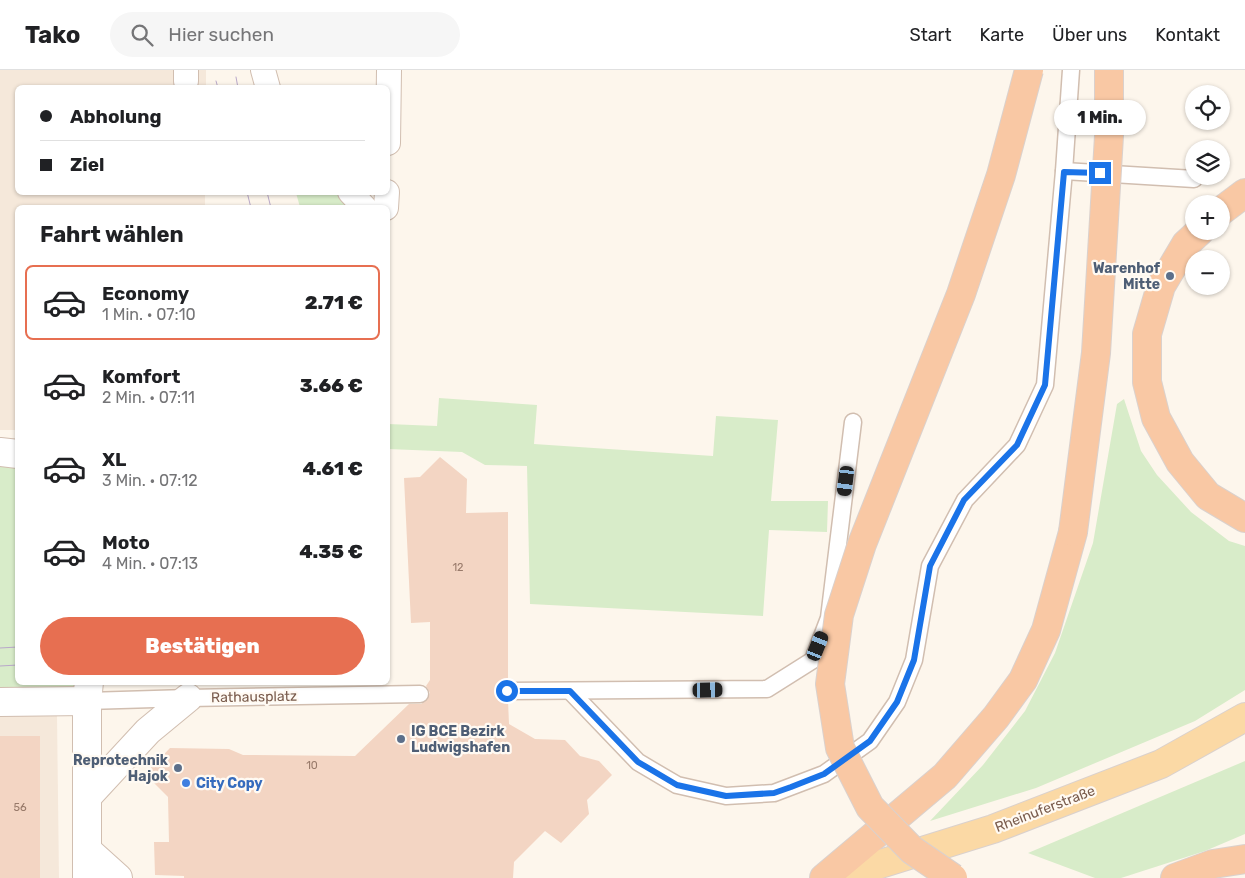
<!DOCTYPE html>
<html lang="de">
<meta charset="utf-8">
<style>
:root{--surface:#fff;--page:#f6f6f6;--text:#202124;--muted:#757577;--line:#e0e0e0;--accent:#e76f51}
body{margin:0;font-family:Rubik,sans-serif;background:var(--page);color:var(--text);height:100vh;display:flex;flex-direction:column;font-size:19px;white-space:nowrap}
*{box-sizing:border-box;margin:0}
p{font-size:16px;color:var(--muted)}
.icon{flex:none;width:28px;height:28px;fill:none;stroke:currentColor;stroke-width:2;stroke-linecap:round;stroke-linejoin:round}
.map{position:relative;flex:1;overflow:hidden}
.panel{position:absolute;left:15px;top:135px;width:375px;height:480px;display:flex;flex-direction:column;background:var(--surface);border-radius:8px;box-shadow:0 1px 4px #0004}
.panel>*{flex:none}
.guide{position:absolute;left:15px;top:15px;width:375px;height:110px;border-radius:8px;box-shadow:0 1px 4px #0004;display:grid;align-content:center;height:110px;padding:0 25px;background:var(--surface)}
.controls{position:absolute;left:1185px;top:15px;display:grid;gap:10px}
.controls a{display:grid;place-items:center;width:45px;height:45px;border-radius:50%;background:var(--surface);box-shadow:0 1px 4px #0004;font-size:25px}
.end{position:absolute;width:22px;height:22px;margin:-11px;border:6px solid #1a73e8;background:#fff;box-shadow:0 0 0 2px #fff}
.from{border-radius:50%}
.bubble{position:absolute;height:35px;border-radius:18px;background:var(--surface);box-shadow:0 1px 4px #0004;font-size:16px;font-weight:800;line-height:35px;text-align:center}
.car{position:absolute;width:15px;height:30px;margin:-15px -8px;border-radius:6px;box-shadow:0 0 4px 1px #0007;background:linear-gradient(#222 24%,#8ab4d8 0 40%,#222 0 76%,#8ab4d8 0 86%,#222 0)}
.guide b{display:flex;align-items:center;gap:18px;height:48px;font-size:19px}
.guide b+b{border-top:1px solid var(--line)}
.guide i{width:12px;height:12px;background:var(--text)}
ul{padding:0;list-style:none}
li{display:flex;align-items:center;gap:15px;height:75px;margin:0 10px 8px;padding:0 15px;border:2px solid transparent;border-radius:8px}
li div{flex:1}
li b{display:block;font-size:19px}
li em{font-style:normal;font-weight:800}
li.current{border-color:var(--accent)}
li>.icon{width:45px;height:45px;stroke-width:1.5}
h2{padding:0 25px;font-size:22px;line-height:60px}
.primary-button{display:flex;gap:10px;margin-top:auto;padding:10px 25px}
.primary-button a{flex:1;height:58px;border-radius:30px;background:var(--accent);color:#fff;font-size:20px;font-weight:800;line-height:58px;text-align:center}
header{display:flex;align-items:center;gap:30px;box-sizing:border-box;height:70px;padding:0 25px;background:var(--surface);border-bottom:1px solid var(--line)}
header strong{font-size:24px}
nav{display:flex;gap:28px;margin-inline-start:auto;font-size:18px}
.search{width:350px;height:45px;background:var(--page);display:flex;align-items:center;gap:12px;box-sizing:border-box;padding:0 18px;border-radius:28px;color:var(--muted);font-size:19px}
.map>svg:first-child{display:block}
.residential{fill:#f5e8da}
.green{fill:#d8ecc9}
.building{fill:#f3d5c3}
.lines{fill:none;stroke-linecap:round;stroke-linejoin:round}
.service-casing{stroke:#d1beb0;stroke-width:19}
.pedestrian-casing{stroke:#d1beb0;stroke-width:26}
.minor-casing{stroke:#d1beb0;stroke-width:30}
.primary-casing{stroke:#dad1cd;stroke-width:30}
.trunk-casing{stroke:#dad1cd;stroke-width:30}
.service{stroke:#fff;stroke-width:16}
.pedestrian{stroke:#fff;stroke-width:24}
.minor{stroke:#fff;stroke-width:28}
.primary{stroke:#fbd9a5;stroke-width:28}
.trunk{stroke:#f9c8a4;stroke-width:28}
.tram{stroke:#b9a8c9;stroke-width:1}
.trunk-bridge-casing{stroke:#dad1cd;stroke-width:30;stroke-linecap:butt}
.trunk-bridge{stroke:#f9c8a4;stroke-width:28}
.route{stroke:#1a73e8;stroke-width:6}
.service-dot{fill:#5c6f8a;stroke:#fffaf3;stroke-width:2}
.shop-dot{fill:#3f7fe0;stroke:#fffaf3;stroke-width:2}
.labels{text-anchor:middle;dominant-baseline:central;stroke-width:4.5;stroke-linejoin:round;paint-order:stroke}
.number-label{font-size:11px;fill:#987a6a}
.service-label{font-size:14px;font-weight:bold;fill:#4e5e75;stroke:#fffaf3;text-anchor:end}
.street-label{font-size:14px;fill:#7a5c4d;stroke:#fffaf3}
.shop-label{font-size:14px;font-weight:bold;fill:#366cbe;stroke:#fffaf3;text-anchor:start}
</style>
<header>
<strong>Tako</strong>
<div class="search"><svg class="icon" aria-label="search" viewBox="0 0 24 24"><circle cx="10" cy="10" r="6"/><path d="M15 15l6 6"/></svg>Hier suchen</div>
<nav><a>Start</a><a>Karte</a><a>Über uns</a><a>Kontakt</a></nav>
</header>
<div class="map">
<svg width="1245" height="808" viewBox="0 0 1245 808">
<rect width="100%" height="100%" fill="#fdf6ec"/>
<!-- residential -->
<g class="residential">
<polygon points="0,0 206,0 206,17 18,18 18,122 205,123 205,137 18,138 17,360 0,360"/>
<polygon points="0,645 57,646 59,808 0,808"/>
</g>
<!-- green -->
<g class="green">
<polygon points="296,123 346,123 361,137 300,137"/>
<polygon points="439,328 537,335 534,374 713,386 716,346 778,350 771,431 828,431 827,462 769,460 763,546 530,534 527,396 485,395 462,382 388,379 388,354 437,356"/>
<polygon points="1124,329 1141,381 1157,405 1191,442 1229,471 1245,476 1245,620 1195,651 1036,718 930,751 983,695 1025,641 1055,583 1093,473 1117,334"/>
<polygon points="0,382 17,384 18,612 89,613 87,631 0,632"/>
<polygon points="1245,691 1245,764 1205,781 1121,808 1095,808 1028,783"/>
</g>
<!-- building -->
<g class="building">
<polygon points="440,387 467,409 466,443 508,442 508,611 502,613 498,617 497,622 502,629 508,631 509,654 535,669 565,670 580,686 599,691 612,705 587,730 589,744 561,773 545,761 514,792 513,808 184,808 184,806 155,805 154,772 169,772 168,727 145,704 170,678 229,679 243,685 355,686 409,634 421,634 428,629 430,623 426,616 430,610 430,552 411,553 404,408 420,407"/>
<rect x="0" y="666" width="40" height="142"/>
</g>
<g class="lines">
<defs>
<g id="service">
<polyline points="1064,101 1194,109"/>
<polyline points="507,621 767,619 813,590 829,548 853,352"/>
<polyline points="570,621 638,692 677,715 726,726 774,723 824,704 870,671 897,632 914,590 930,496 965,430 1017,375 1045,315 1064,101 1071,0"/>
<polyline points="87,631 188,628 420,624"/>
</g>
<g id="pedestrian">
<polyline points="186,0 186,11"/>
<polyline points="263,0 268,18"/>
<polyline points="388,73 389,0"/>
<polyline points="350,122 365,138"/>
<polyline points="386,138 387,122"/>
</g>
<g id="minor">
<polyline points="0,382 18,384"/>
<polyline points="0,632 87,631"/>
<polyline points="87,727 148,661 188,628"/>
<polyline points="88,781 118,808"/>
<polyline points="87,808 87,631 89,612"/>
</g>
<polyline id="primary" points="835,808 993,759 1161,694 1245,647"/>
<g id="trunk">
<polyline points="1221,141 1245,123"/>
<polyline points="1200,161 1186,174 1161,216 1147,264 1147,312 1156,348 1180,392 1208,426 1245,448"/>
<polyline points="824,808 945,706 996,647 1023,610 1046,560 1073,462"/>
<polyline points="1175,808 1213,794 1245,789"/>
</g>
</defs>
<!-- service casing -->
<use href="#service" class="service-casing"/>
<!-- pedestrian casing -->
<use href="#pedestrian" class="pedestrian-casing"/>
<!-- minor casing -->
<use href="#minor" class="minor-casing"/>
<!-- primary casing -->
<use href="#primary" class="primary-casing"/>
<!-- trunk casing -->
<use href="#trunk" class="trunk-casing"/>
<!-- service -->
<use href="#service" class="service"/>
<!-- pedestrian -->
<use href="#pedestrian" class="pedestrian"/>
<!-- minor -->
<use href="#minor" class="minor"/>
<!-- primary -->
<use href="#primary" class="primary"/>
<!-- trunk -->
<use href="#trunk" class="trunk"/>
<!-- tram -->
<g class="tram">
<polyline points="236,7 238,18"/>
<polyline points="216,11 218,18"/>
<polyline points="247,122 251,138"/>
<polyline points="267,122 271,138"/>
<polyline points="0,578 18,577"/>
<polyline points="0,596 18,595"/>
</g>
<defs>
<g id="trunk-bridge">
<polyline points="1073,462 1096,283 1109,66 1109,0"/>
<polyline points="953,808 912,780 870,737 840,678 830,614 839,545 862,474 961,224 1001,105 1029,0"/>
</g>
</defs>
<!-- trunk-bridge casing -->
<use href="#trunk-bridge" class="trunk-bridge-casing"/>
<!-- trunk-bridge -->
<use href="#trunk-bridge" class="trunk-bridge"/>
</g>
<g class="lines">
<!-- route -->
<polyline class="route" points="507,621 570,621 638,692 677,715 726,726 774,723 791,717 824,704 870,671 897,632 914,590 930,496 964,430 1017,375 1045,315 1064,102 1100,103"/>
</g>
<!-- markers -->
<g class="service-dot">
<circle cx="1170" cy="206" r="5"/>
<circle cx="401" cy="669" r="5"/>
<circle cx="178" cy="698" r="5"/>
</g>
<circle class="shop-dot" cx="186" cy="713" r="5"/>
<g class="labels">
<!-- number labels -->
<g class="number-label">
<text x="458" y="497">12</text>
<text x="312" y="695">10</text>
<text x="20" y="737">56</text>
</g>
<!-- service labels -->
<g class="service-label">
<text x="1160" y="198">Warenhof<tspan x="1160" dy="16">Mitte</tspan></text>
<text x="411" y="661" text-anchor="start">IG BCE Bezirk<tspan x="411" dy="16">Ludwigshafen</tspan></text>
<text x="168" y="690">Reprotechnik<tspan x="168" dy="16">Hajok</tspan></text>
</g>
<!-- street labels -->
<g class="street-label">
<text transform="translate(254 627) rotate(-1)">Rathausplatz</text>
<text transform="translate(1045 739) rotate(-21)">Rheinuferstraße</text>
</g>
<!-- shop labels -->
<g class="shop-label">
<text x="196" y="713">City Copy</text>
</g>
</g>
</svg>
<div class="controls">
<a><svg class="icon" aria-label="locate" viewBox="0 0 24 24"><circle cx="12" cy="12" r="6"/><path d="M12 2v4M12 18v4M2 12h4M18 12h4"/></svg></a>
<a><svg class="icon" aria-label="layers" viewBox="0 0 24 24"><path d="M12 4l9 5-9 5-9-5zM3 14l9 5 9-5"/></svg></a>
<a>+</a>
<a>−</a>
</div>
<i class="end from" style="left:507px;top:621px"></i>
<i class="end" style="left:1100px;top:103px"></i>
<div class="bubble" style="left:1054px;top:30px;width:92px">1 Min.</div>
<i class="car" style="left:846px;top:411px;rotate:187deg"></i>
<i class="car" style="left:818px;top:576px;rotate:22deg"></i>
<i class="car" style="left:708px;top:620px;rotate:89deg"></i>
<div class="guide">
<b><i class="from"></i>Abholung</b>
<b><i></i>Ziel</b>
</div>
<section class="panel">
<h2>Fahrt wählen</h2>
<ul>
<li class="current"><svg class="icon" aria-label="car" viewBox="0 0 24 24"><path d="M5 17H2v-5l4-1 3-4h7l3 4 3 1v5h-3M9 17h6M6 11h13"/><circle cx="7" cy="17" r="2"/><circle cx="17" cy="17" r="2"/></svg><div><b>Economy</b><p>1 Min. · 07:10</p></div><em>2.71 €</em></li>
<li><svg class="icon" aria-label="car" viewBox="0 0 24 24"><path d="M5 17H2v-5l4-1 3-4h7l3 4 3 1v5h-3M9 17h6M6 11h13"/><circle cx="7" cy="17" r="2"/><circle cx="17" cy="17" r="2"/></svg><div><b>Komfort</b><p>2 Min. · 07:11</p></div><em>3.66 €</em></li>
<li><svg class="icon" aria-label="car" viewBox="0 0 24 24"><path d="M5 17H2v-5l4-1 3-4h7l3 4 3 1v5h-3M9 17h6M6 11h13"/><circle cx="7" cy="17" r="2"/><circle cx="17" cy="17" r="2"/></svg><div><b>XL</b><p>3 Min. · 07:12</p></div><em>4.61 €</em></li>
<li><svg class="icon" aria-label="car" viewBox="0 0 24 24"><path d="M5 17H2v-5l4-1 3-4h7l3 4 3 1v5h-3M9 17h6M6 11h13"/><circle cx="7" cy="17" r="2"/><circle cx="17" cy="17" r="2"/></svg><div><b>Moto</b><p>4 Min. · 07:13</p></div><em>4.35 €</em></li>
</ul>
<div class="primary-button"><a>Bestätigen</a></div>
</section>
</div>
